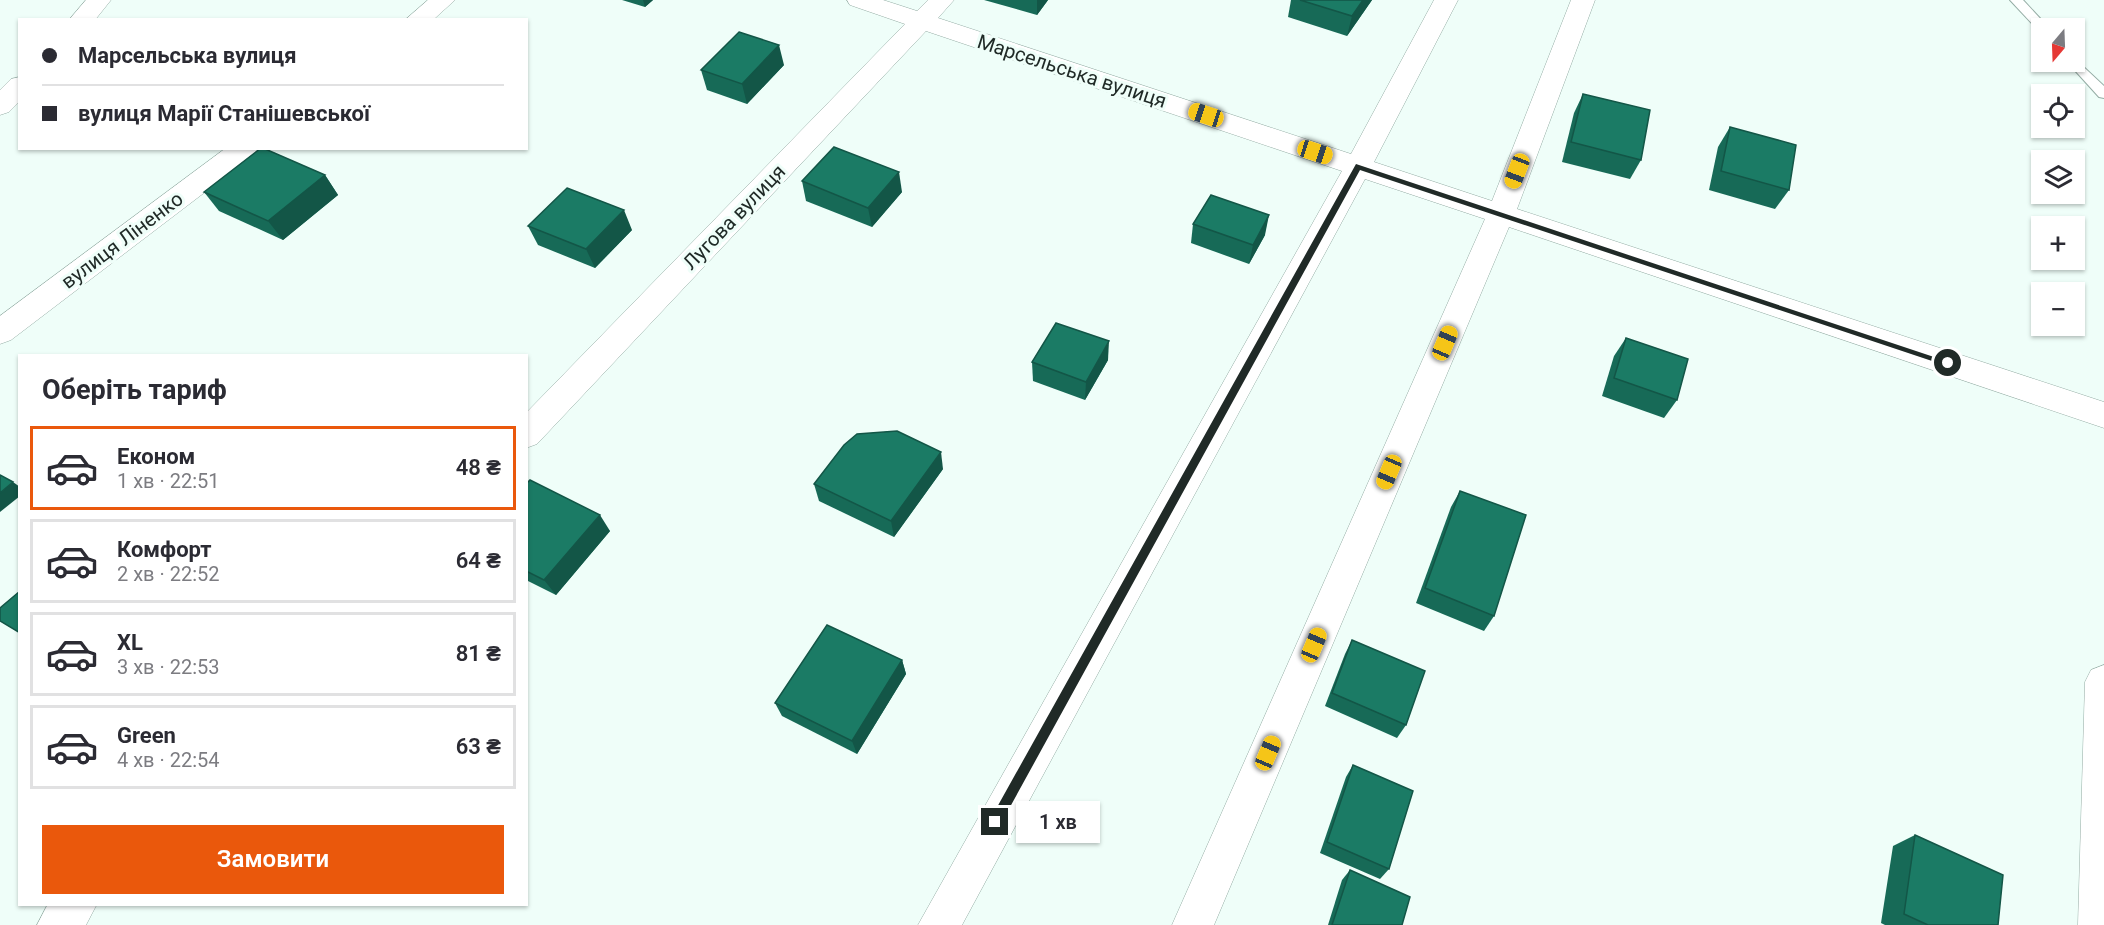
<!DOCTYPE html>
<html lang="uk">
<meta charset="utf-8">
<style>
:root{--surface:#fff;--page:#f7f7f7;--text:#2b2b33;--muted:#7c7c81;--line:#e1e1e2;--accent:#ea580c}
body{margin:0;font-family:Roboto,sans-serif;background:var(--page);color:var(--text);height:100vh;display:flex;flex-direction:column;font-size:22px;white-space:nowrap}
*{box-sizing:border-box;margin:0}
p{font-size:20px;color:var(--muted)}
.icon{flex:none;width:33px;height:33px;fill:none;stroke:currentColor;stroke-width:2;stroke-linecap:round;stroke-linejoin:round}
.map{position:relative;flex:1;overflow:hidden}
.details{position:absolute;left:18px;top:354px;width:510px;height:552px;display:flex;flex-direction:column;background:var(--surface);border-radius:0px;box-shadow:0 2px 4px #0004}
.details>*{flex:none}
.hud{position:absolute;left:18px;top:18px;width:510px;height:132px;border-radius:0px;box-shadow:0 2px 4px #0004;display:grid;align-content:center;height:132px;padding:0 24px;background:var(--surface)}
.needle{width:39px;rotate:199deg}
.controls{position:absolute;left:2031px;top:18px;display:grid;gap:12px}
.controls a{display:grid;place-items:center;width:54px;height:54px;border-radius:0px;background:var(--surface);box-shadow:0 2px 4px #0004;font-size:30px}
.end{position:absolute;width:27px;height:27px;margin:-14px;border:8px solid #202a27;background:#fff;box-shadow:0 0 0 3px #fff}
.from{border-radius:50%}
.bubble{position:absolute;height:42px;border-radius:0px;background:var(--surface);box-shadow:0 2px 4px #0004;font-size:20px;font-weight:600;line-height:42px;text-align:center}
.car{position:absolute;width:18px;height:36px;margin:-18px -9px;border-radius:8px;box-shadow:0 0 4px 2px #0007;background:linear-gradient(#f5c518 24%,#345 0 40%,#f5c518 0 76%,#345 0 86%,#f5c518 0)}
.hud b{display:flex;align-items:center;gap:21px;height:57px;font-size:22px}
.hud b+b{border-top:2px solid var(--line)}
.hud i{width:15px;height:15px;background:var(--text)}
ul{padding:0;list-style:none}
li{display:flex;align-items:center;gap:18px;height:84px;margin:0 12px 9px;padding:0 12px;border:3px solid var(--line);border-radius:0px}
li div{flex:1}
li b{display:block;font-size:22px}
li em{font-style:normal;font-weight:600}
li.selected{border-color:var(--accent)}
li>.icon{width:54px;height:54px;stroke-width:1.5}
h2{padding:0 24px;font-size:27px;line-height:72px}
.cta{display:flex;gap:12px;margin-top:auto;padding:12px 24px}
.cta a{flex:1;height:69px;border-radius:0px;background:var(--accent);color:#fff;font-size:24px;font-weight:600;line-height:69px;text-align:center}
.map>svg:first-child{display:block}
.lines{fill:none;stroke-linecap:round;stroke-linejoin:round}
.service-casing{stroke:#94aca4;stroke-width:2}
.minor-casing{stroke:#94aca4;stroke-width:1}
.primary-casing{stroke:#94aca4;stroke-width:1}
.service{fill:#fff;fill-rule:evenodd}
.minor{fill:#fff;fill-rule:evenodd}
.primary{fill:#fff;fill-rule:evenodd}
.wall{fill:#176a57}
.shaded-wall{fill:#135647}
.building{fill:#1b7b65;stroke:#135647;stroke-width:1.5}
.route{fill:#202a27}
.labels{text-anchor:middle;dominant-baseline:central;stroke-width:6;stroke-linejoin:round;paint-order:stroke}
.street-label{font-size:20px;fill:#202a27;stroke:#effef9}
</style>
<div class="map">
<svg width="2104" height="925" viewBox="0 0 2104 925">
<rect width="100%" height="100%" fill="#effef9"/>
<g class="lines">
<defs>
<g id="service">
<polygon points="2010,0 2023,0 2049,28 2039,31"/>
<polygon points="2074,58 2104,86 2104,98 2099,97 2070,65 2068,62 2074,62"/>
</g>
<g id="minor">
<polygon points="428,0 455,0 433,20 405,20"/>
<polygon points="847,0 883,0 917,11 928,0 954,0 938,18 1351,154 1434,0 1458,0 1374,162 1492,201 1571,0 1595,0 1517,209 2104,402 2104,428 1509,227 1214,925 1172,925 1485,219 1365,179 962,925 918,925 1342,171 926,31 537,444 526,448 526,413 905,24 850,5"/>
<polygon points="226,148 258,148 255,154 11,340 0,344 0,316"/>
<polygon points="2104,665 2104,925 2078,925 2085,682 2091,670"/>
<polygon points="48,904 97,904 86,925 37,925"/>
</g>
<g id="primary">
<polygon points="86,0 111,0 95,20 69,20"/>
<polygon points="20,77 20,101 9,112 0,115 0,90 11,79"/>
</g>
</defs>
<!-- service casing -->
<use href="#service" class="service-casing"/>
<!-- minor casing -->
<use href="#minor" class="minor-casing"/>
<!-- primary casing -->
<use href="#primary" class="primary-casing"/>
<!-- service -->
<use href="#service" class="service"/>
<!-- minor -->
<use href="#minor" class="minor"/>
<!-- primary -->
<use href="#primary" class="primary"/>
</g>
<!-- wall -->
<g class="wall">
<polygon points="622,0 653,0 645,7"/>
<polygon points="984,0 1048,0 1037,15"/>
<polygon points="1291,0 1372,0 1347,36 1288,17"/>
<polygon points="784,65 747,104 707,90 701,70"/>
<polygon points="1583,94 1641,160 1630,179 1562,162 1574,113"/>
<polygon points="1730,127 1789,190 1775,209 1709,190 1718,147"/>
<polygon points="325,175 338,195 283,240 219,211 204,192"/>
<polygon points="802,181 902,192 872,227 806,201"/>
<polygon points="1193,224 1265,235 1249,264 1191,243"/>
<polygon points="528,226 632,230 595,268 538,245"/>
<polygon points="1626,338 1677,400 1664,418 1602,396 1614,356"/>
<polygon points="1108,360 1085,400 1033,381 1032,362"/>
<polygon points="943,469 894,537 819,501 814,484"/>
<polygon points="526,484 610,531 556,595 526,580"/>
<polygon points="1460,491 1494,616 1484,631 1416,603 1451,507"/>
<polygon points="1352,640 1406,725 1397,738 1325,706 1345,654"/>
<polygon points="902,660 906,674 857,754 782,716 775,703"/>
<polygon points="1353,765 1389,869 1380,879 1320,853 1346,777"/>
<polygon points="1915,835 1998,925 1885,925 1881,923 1893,846"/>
<polygon points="1350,870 1402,925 1328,925 1342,880"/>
</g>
<!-- shaded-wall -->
<g class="shaded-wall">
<polygon points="643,0 653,0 645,7"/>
<polygon points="1037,0 1048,0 1037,15"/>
<polygon points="1363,0 1372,0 1347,36 1352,16"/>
<polygon points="779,45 784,65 747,104 742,84"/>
<polygon points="899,172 902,192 872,227 868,208"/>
<polygon points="325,175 338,195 283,240 268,221"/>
<polygon points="624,210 632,230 595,268 586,249"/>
<polygon points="1269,215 1265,235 1249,264 1253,245"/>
<polygon points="1109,341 1108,360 1085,400 1086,382"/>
<polygon points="941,452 943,469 894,537 891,521"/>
<polygon points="13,482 20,487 20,496 0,512 0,493"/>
<polygon points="600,515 610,531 556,595 544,580"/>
<polygon points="902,660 906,674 857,754 852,741"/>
</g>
<!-- building -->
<g class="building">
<polygon points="1300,0 1363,0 1352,16"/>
<polygon points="739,32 779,45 742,84 701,70"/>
<polygon points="1583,94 1650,110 1641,160 1571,142"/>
<polygon points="1730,127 1796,145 1789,190 1721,171"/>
<polygon points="834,147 899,172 868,208 802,181"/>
<polygon points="261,148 263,148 325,175 268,221 204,192"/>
<polygon points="567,188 624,210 586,249 528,226"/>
<polygon points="1211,195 1269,215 1253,245 1193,224"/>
<polygon points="1056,323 1109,341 1086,382 1032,362"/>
<polygon points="1626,338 1688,359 1677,400 1614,378"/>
<polygon points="897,431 941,452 891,521 814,484 844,445 857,434"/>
<polygon points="0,475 13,482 0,493"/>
<polygon points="530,480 600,515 544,580 526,571 526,484"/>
<polygon points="1460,491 1526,515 1494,616 1425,588"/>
<polygon points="20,591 20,633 0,621 0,608"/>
<polygon points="827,625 902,660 852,741 775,703"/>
<polygon points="1352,640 1425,671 1406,725 1332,693"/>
<polygon points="1353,765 1413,791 1389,869 1327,842"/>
<polygon points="1915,835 2003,875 1998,925 1928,925 1904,914"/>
<polygon points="1350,870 1410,897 1402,925 1332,925"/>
</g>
<!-- route -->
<polygon class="route" points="1356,164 1952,363 1944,365 1360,170 999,827 991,827 991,818"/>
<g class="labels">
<!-- street labels -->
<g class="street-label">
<text transform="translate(1072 71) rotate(18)">Марсельська вулиця</text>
<text transform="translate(734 217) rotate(-46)">Лугова вулиця</text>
<text transform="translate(122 240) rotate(-37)">вулиця Ліненко</text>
</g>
</g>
</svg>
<div class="controls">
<a><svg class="needle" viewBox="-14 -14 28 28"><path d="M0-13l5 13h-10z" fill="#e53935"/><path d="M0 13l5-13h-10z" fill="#7c7c81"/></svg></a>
<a><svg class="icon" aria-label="locate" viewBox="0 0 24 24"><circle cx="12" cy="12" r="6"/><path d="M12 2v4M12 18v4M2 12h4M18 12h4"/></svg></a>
<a><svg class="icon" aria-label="layers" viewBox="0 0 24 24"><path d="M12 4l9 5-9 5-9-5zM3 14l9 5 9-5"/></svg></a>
<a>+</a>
<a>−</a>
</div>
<i class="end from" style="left:1948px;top:363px"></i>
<i class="end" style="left:995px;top:822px"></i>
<div class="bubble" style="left:1016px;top:801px;width:84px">1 хв</div>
<i class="car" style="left:1206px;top:115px;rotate:288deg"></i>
<i class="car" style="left:1315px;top:152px;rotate:108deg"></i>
<i class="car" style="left:1517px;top:171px;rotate:201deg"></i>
<i class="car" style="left:1445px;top:343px;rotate:23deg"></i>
<i class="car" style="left:1389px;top:472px;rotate:203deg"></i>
<i class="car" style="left:1314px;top:645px;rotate:23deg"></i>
<i class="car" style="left:1268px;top:753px;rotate:23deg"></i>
<div class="hud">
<b><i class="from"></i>Марсельська вулиця</b>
<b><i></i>вулиця Марії Станішевської</b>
</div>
<section class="details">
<h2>Оберіть тариф</h2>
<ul>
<li class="selected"><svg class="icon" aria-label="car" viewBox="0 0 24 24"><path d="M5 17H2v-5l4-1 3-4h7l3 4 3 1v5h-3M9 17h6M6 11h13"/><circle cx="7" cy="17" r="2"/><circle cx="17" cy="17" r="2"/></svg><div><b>Економ</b><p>1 хв · 22:51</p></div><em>48 ₴</em></li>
<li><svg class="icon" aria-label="car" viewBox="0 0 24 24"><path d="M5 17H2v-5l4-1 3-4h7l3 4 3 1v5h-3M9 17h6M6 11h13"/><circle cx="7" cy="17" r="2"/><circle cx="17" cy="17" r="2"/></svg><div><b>Комфорт</b><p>2 хв · 22:52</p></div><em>64 ₴</em></li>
<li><svg class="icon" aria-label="car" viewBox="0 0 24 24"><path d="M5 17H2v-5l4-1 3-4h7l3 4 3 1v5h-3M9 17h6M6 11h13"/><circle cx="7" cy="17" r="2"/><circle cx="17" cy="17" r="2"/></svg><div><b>XL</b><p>3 хв · 22:53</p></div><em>81 ₴</em></li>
<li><svg class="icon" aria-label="car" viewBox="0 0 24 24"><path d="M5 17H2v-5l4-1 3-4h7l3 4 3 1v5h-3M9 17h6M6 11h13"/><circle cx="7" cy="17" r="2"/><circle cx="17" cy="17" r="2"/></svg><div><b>Green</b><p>4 хв · 22:54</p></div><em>63 ₴</em></li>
</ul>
<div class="cta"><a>Замовити</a></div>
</section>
</div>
